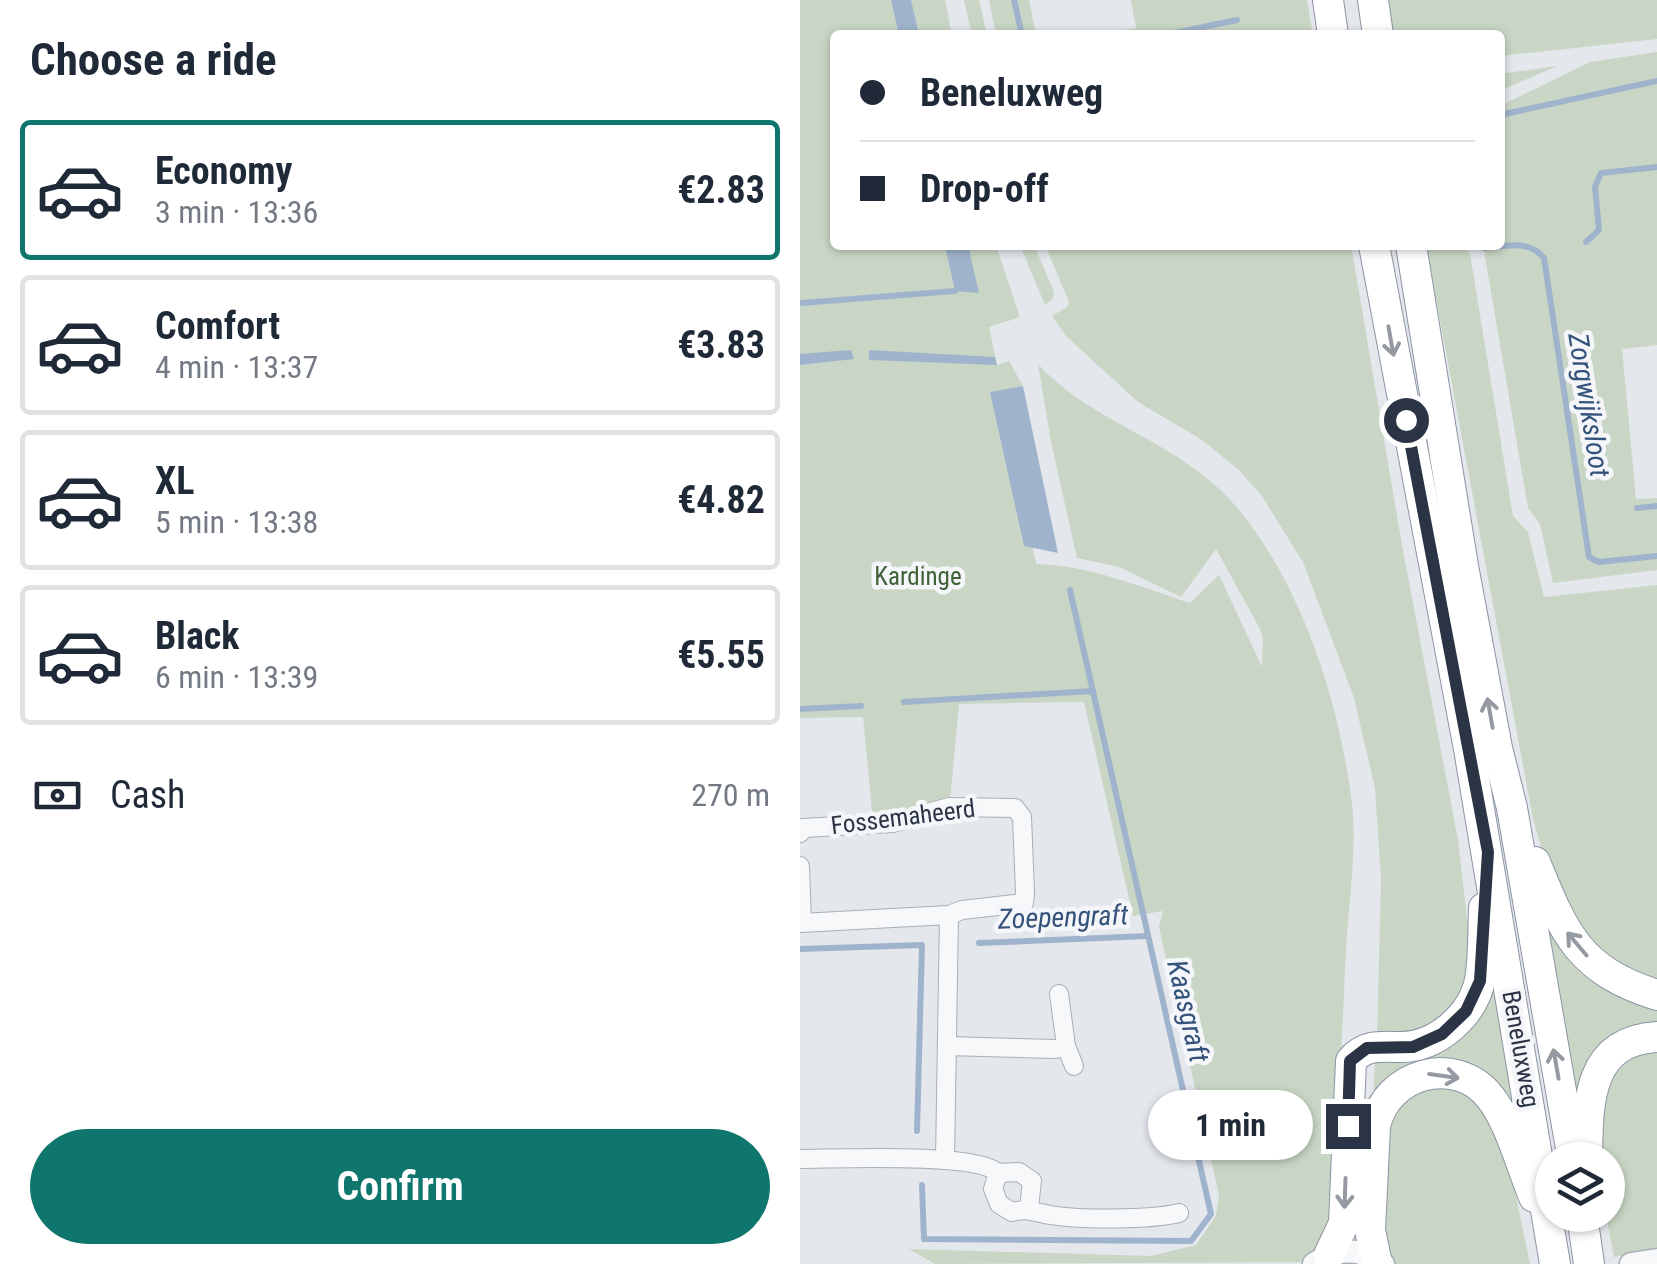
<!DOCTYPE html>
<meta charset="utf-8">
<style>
:root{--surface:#fff;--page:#f2f2f3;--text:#1f2937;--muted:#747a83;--line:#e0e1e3;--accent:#0f766e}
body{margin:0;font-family:"Roboto Condensed",sans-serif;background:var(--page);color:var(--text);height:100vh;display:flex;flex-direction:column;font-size:38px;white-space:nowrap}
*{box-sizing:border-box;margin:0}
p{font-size:32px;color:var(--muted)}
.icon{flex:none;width:55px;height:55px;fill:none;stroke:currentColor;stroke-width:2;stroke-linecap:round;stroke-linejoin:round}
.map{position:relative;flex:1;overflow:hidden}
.panel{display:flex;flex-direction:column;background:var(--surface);width:800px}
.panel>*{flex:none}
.guide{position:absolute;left:30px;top:30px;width:675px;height:220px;border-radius:10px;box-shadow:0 2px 8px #0004;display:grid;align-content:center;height:220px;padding:0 30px;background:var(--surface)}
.controls{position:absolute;left:735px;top:1142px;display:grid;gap:20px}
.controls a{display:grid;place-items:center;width:90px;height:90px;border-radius:50%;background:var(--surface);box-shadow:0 2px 8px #0004;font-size:50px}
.end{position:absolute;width:45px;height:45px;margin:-22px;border:12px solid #2b3445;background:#fff;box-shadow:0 0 0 5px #fff}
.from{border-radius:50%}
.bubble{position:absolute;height:70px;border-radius:35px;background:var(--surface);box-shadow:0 2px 8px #0004;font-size:32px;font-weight:700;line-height:70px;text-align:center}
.guide b{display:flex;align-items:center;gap:35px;height:95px;font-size:38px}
.guide b+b{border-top:2px solid var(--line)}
.guide i{width:25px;height:25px;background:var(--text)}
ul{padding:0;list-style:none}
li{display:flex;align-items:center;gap:30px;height:140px;margin:0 20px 15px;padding:0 10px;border:5px solid var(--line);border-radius:10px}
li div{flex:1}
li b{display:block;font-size:38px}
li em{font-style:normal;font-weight:700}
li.active{border-color:var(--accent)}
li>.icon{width:90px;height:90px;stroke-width:1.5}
h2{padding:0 30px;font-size:45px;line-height:120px}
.pay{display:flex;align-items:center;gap:25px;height:110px;padding:0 30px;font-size:38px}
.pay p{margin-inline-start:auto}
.button{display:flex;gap:20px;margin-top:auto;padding:20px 30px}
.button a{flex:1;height:115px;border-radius:60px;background:var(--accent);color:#fff;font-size:40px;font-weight:700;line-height:115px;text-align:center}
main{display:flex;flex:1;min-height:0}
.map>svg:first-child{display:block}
.green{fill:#c9d6c5}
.water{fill:#9fb4cc}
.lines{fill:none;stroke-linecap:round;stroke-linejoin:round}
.stream{stroke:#9fb4cc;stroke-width:6}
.minor-casing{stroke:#a9aeb7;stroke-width:20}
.tertiary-casing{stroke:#a9aeb7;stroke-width:25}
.trunk-casing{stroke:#8b94a3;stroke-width:32}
.minor{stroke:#f7f8fa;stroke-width:18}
.tertiary{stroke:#f7f8fa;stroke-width:22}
.trunk{stroke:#fff;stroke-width:30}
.oneway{stroke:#959aa2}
.route{stroke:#2b3445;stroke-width:12}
.labels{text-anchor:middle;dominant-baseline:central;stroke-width:9;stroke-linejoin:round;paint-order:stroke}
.park-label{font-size:25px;fill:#3f6138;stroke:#f4f6f9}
.street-label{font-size:25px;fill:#2b3445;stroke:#f4f6f9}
.water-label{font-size:28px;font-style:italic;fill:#34527a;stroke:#f4f6f9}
</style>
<main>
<section class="panel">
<h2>Choose a ride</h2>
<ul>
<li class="active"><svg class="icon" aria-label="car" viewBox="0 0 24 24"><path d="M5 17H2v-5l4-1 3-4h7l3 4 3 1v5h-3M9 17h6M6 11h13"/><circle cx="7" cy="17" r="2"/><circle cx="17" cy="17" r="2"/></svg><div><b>Economy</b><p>3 min · 13:36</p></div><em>€2.83</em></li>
<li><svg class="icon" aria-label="car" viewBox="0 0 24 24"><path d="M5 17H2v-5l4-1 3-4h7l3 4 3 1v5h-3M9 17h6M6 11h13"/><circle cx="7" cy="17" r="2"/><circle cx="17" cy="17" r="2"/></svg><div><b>Comfort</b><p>4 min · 13:37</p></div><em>€3.83</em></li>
<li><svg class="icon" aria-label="car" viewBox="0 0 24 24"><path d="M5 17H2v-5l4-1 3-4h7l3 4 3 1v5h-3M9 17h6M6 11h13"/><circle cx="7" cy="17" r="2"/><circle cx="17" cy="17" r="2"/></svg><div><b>XL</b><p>5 min · 13:38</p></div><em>€4.82</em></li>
<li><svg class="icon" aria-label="car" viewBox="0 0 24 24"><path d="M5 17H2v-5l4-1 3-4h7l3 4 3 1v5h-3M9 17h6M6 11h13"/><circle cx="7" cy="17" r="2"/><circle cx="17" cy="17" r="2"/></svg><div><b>Black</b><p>6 min · 13:39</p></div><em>€5.55</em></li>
</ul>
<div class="pay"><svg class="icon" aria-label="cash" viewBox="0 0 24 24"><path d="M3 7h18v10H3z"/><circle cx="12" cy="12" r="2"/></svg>Cash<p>270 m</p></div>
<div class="button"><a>Confirm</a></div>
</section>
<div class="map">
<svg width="857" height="1264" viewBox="0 0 857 1264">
<rect width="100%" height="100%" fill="#e4e7ec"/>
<!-- green -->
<g class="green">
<path d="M0 0H145L152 35H35V245H196L220 317 189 327 197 365 209 361 223 386 202 391 236 564C288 565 341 587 390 603L419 575 462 667 463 637 459 627 416 549 381 597 319 567 277 558 251 442 238 364C294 426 382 440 439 510 503 588 540 704 552 804 557 850 549 901 546 948 542 1041 537 1135 531 1228L521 1246 505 1262 135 1264 109 1249 351 1256 396 1245 416 1216 419 1195 359 927 363 911 333 916 284 702 159 704 150 802 73 821 63 717 0 718Z"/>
<polygon points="164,0 179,0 187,35 172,35"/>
<polygon points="189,0 229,0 236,35 196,35"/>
<polygon points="331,0 507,0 513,35 297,35 336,28"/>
<polygon points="586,0 857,0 857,39 700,56 700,35 591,35"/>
<polygon points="857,52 857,345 822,349 836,499 857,498 857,570 753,583 740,524 728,508 684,251 677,245 700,245 700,106 790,62"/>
<polygon points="757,66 700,91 700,74"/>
<polygon points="220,245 234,245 254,292 253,299 245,305"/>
<polygon points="245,245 551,245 602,545 658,840 669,936 669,974 657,1003 635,1027 577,1039 581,879 575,788 554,698 503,562 462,496 439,470 402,440 338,402 266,336 252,316 267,307 269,302"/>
<polygon points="626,245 663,245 670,254 713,516 728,532 744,597 857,585 857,987 789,946 756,897 733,819"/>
<polygon points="742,910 857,1006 857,1028 830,1034 781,1126"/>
<polygon points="692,965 725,1157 656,1068 573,1104 575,1061 627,1052"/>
<path d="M857 1048V1254L854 1250 814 1257 806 1215 808 1160H801C800 1137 800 1090 813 1070 823 1056 842 1052 857 1048Z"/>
<path d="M650 1085C665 1093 678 1099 688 1112 708 1138 722 1229 730 1264H594L582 1244V1135L602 1094Z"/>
</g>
<!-- water -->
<g class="water">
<polygon points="91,0 111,0 119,35 99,35"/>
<polygon points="145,245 168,245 179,293 155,291"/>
<polygon points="51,350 54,359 0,365 0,354"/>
<polygon points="69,350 195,357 197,365 69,360"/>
<polygon points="223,386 258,553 224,546 190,392"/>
</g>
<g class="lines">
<!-- stream -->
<g class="stream">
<polyline points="214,0 222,35"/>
<polyline points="365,35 437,20"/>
<polyline points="700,115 857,81"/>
<polyline points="786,242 799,230 795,187 801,173 857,167"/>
<path d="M680 245 684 248C705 246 728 239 744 258L789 557 799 562 857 556"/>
<polyline points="1,303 155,291"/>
<polyline points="837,508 857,506"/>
<polyline points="104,702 293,691"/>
<polyline points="0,709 61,706"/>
<polyline points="179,943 348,936"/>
<polyline points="0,949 122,945 117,1131"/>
<polyline points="122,1185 124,1239 391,1241 411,1214 270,590"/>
</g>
<defs>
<g id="minor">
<polyline points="0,833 3,828 93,823 149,807 215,808 222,817 225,892 224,903 162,910 149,915 0,923"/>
<polyline points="0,866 2,922"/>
<polyline points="147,1046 256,1049 266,1046 259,994"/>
<polyline points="266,1046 274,1066"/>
<path d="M0 1159C36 1159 177 1152 198 1173L193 1189 199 1204 212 1212C228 1208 234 1212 250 1215 279 1220 351 1220 379 1213"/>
<polyline points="145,1160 149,915"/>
<polyline points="198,1173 219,1172 232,1181 229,1208"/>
</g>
<g id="tertiary">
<path d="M514 1264C537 1248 561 1247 583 1264"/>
<polyline points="831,1264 857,1260"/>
</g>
<g id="trunk">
<polyline points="528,0 533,35"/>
<polyline points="573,0 578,35"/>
<polyline points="574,245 669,749 755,1264"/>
<polyline points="611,245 663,566 697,748 712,808 773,1160"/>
<path d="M735 862C764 933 778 970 857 995"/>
<path d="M787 1160C788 1105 786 1041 857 1037"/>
<polyline points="782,1215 789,1264"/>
<path d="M529 1255 544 1223 551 1061C564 1044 581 1047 601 1047 637 1047 673 1015 680 980 684 957 683 931 684 908"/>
<path d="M576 1259 570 1230 575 1127C585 1074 655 1053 690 1097 709 1120 722 1168 734 1197"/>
</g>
</defs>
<!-- minor casing -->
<use href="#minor" class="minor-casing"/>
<!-- tertiary casing -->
<use href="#tertiary" class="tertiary-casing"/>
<!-- trunk casing -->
<use href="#trunk" class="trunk-casing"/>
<!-- minor -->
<use href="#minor" class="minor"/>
<!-- tertiary -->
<use href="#tertiary" class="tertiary"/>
<!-- trunk -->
<use href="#trunk" class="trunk"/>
</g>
<!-- one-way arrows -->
<defs><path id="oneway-shaft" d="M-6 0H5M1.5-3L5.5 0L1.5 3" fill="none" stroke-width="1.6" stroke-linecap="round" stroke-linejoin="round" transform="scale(2.5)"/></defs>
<g class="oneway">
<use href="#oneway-shaft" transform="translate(591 341) rotate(80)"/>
<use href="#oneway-shaft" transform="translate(690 713) rotate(-100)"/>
<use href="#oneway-shaft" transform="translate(777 944) rotate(-130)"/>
<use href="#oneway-shaft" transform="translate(756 1064) rotate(-100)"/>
<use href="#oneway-shaft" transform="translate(644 1076) rotate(8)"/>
<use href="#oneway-shaft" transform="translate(545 1193) rotate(92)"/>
</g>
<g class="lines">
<!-- route -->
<polyline class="route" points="548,1126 550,1061 567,1048 613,1047 642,1034 666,1011 680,981 688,852 606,420"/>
</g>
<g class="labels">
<!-- park labels -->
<g class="park-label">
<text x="118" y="576">Kardinge</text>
</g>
<!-- street labels -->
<g class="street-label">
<text transform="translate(103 817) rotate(-7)">Fossemaheerd</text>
<text transform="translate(721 1049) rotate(80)">Beneluxweg</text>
</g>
<!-- water labels -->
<g class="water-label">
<text transform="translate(789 405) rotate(81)">Zorgwijksloot</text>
<text transform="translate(263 917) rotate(-2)">Zoepengraft</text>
<text transform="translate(388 1011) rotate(77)">Kaasgraft</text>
</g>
</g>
</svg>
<div class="controls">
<a><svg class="icon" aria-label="layers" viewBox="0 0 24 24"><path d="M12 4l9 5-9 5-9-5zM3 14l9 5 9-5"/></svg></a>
</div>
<i class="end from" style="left:606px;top:420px"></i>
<i class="end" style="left:548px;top:1126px"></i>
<div class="bubble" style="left:348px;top:1090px;width:165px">1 min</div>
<div class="guide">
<b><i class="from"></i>Beneluxweg</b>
<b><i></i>Drop-off</b>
</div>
</div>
</main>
